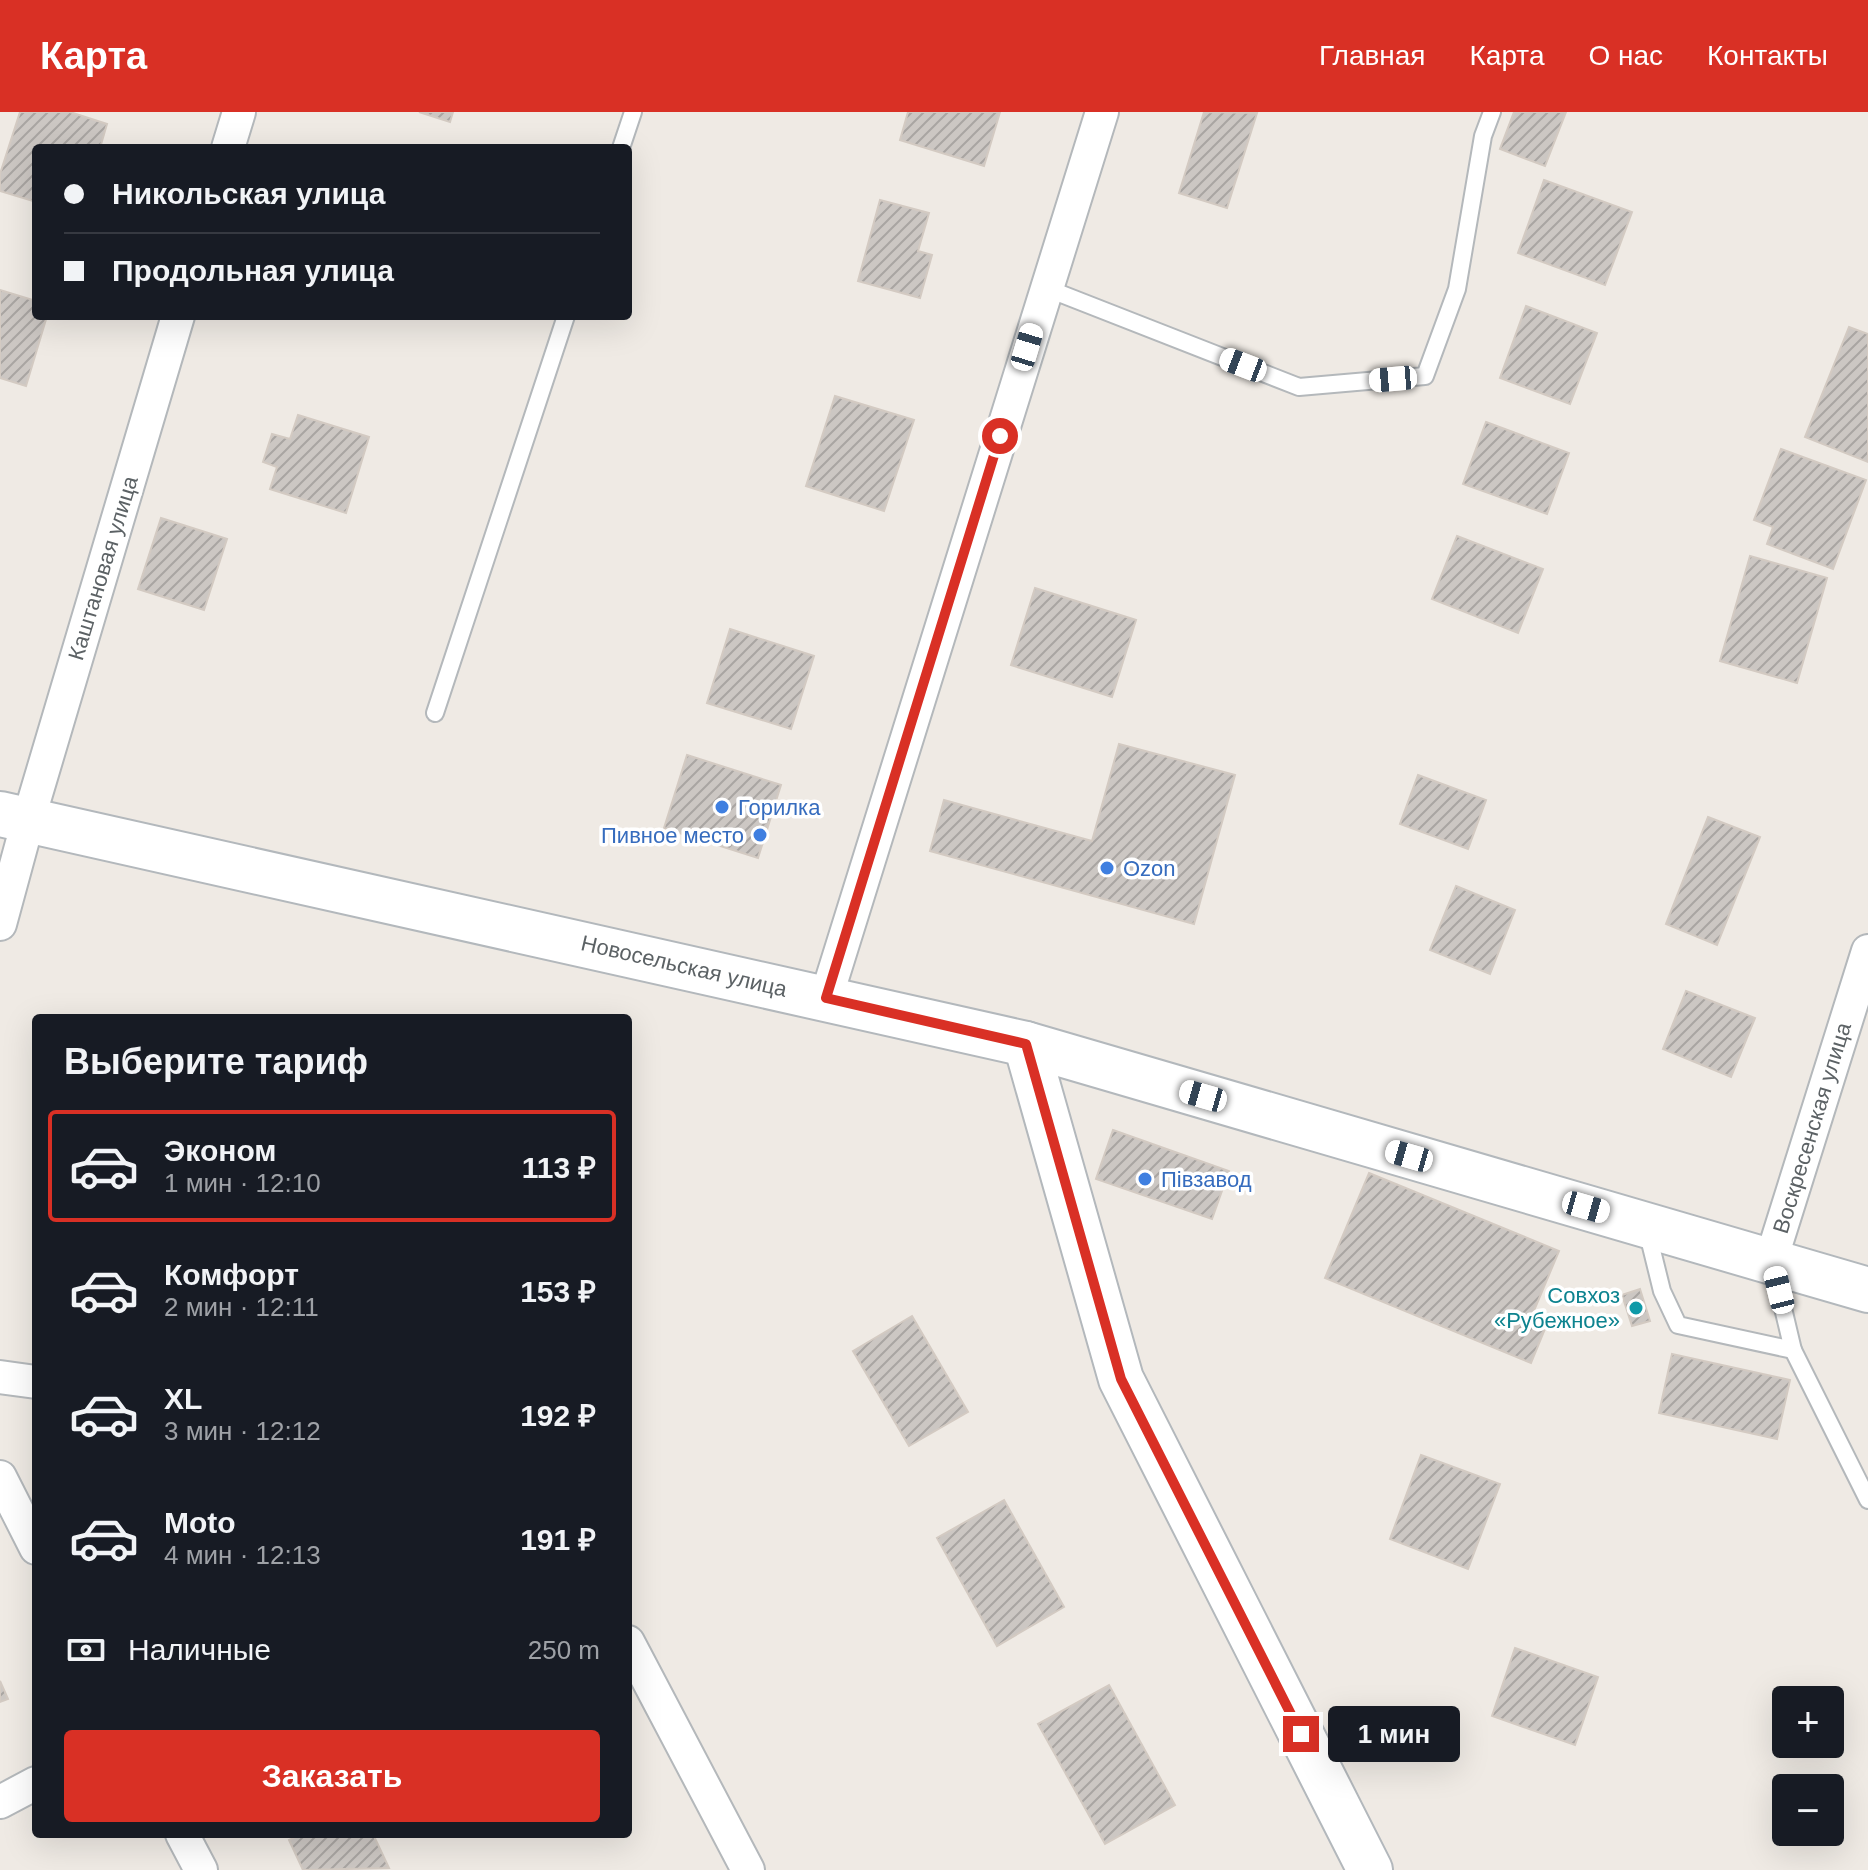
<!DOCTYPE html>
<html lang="ru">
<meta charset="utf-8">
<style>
:root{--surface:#171b24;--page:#242831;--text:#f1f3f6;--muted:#9ea1a6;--line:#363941;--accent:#d93025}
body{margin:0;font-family:Arial,sans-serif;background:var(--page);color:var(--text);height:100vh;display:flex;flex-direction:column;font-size:30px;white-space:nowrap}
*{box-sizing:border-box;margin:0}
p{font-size:26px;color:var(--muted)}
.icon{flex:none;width:44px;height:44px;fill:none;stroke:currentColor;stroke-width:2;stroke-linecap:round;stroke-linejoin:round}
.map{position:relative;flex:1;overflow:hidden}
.sheet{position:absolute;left:32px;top:902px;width:600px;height:824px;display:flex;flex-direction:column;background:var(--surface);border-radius:8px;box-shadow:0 8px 32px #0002}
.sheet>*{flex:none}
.banner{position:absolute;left:32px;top:32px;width:600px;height:176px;border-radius:8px;box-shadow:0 8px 32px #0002;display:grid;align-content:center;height:176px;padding:0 32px;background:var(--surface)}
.buttons{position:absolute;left:1772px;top:1574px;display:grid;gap:16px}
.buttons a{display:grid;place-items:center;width:72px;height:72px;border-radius:8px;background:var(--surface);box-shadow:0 8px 32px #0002;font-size:40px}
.end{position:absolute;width:36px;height:36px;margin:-18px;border:10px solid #d93025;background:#fff;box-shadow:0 0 0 4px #fff}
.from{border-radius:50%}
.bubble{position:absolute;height:56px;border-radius:8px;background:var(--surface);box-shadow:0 8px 32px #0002;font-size:26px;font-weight:600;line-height:56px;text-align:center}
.car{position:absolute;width:24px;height:48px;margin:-24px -12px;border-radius:10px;box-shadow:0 0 6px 2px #0007;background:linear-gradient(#fff 24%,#345 0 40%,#fff 0 76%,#345 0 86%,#fff 0)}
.banner b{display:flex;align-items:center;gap:28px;height:76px;font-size:30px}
.banner b+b{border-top:2px solid var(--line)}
.banner i{width:20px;height:20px;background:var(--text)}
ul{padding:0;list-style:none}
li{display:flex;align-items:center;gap:24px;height:112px;margin:0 16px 12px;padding:0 16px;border:4px solid transparent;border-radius:8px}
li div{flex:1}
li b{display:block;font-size:30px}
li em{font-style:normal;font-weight:600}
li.active{border-color:var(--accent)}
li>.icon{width:72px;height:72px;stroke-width:1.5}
h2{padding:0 32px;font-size:36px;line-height:96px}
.pay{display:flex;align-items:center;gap:20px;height:88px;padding:0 32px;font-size:30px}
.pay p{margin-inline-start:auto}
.button{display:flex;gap:16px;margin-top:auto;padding:16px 32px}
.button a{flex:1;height:92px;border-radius:8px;background:var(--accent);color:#fff;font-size:32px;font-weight:600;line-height:92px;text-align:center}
header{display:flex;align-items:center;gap:48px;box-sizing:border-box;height:112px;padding:0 40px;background:var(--accent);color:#fff}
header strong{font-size:38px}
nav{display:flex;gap:44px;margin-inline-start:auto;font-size:28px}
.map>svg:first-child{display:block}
.building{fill:url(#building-hatch);stroke:#d3cac2;stroke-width:2}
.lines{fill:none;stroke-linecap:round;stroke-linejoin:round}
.lane-casing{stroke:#b4b8bb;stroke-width:20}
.street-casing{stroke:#b4b8bb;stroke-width:36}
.secondary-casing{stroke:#b3b8bc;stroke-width:48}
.lane{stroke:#fff;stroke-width:16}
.street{stroke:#fff;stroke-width:32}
.secondary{stroke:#fff;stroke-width:44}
.route{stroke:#d93025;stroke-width:10}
.shop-dot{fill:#3f7fe0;stroke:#fff;stroke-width:3}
.culture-dot{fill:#0f9aa8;stroke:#fff;stroke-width:3}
.labels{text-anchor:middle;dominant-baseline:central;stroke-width:7;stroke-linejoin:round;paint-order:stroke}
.street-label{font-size:22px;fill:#5c6265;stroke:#fff}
.shop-label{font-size:22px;fill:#366cbe;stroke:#fff;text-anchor:start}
.culture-label{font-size:22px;fill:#0d838f;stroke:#fff;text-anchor:end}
</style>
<header>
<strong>Карта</strong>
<nav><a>Главная</a><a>Карта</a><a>О нас</a><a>Контакты</a></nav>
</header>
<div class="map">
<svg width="1868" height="1758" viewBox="0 0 1868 1758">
<defs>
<pattern id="building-hatch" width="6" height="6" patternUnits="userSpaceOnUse" patternTransform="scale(2)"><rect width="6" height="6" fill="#ccc7c3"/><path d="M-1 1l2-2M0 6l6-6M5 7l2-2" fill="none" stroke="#a9a5a2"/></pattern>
</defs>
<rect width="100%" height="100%" fill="#efeae4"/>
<!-- building -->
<g class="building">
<polygon points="20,0 70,0 107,12 100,36 36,36 36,90 0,79 0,62"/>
<polygon points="419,0 453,0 450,10"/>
<polygon points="908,0 1000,0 984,54 900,28"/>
<polygon points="1204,0 1257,1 1227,96 1179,81"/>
<polygon points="1514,0 1566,0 1545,54 1500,37"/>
<polygon points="1544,68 1632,100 1605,173 1518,141"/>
<polygon points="880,88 929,101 918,139 932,143 920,186 858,169"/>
<polygon points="0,178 36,189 36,204 47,204 26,274 0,266"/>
<polygon points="1526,194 1597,221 1570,292 1500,266"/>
<polygon points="1849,215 1868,222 1868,350 1805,325"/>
<polygon points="835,284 914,308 884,399 806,374"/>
<polygon points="298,303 369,325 346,401 270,377 277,355 263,350 272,322 290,327"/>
<polygon points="1486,310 1569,341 1547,402 1463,372"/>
<polygon points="1781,337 1866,368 1833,457 1767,432 1773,415 1754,408"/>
<polygon points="161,406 227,427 204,498 138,477"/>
<polygon points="1457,424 1543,457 1518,521 1432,487"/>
<polygon points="1750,444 1827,466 1797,571 1720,549"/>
<polygon points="1035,476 1136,508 1112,585 1011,553"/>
<polygon points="730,517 814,544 791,617 707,591"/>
<polygon points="1119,632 1235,663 1194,812 930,739 944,688 1092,729"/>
<polygon points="687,643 781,673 758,746 664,716"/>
<polygon points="1418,663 1486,688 1468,737 1400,712"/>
<polygon points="1708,705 1760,725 1717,833 1666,812"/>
<polygon points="1456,774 1515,798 1490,862 1430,838"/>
<polygon points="1686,879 1755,906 1731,965 1663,937"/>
<polygon points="1113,1018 1229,1059 1212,1107 1096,1067"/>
<polygon points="1369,1061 1559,1139 1533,1201 1549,1207 1531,1251 1325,1166"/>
<polygon points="1640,1177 1650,1209 1632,1214 1622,1183"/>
<polygon points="912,1204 968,1300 909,1334 853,1239"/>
<polygon points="1672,1242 1790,1268 1777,1327 1659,1301"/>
<polygon points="1421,1343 1500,1372 1468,1457 1390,1427"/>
<polygon points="1004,1388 1064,1495 997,1534 937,1426"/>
<polygon points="1515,1536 1598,1565 1575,1633 1492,1604"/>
<polygon points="0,1569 8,1587 0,1590"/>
<polygon points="1109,1573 1175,1693 1105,1732 1038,1612"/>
<polygon points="302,1722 373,1722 389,1756 303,1758 289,1728"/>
</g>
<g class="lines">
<defs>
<g id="lane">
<polyline points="621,36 633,0"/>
<polyline points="1046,176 1299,275 1425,264 1457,177 1483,24 1492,0"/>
<polyline points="435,601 566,204"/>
<polyline points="1647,1118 1662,1179 1678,1213 1793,1238 1773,1154"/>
<polyline points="1793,1238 1868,1388"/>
</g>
<g id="street">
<polyline points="228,36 239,0"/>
<polyline points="0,812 28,709 178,204"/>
<polyline points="826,886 1102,0"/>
<polyline points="1771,1148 1868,839"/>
<polyline points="0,1265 36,1270"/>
<polyline points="0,1365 36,1436"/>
<polyline points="628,1530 748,1758"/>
<polyline points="0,1690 36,1671"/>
<polyline points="182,1722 201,1758"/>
</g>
<g id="secondary">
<polyline points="0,702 1026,932 1868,1178"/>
<polyline points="1026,932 1121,1267 1370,1758"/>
</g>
</defs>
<!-- lane casing -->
<use href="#lane" class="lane-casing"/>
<!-- street casing -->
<use href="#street" class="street-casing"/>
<!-- secondary casing -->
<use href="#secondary" class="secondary-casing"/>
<!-- lane -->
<use href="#lane" class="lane"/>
<!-- street -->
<use href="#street" class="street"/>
<!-- secondary -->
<use href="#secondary" class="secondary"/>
</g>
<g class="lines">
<!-- route -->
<polyline class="route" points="1000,324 826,886 1026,932 1121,1267 1301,1622"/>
</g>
<!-- markers -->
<g class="shop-dot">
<circle cx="722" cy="695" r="8"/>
<circle cx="760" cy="723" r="8"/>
<circle cx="1107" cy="756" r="8"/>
<circle cx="1145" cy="1067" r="8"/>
</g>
<circle class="culture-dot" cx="1636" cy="1196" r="8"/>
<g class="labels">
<!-- street labels -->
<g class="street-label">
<text transform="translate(103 456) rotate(-73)">Каштановая улица</text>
<text transform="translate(684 854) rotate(13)">Новосельская улица</text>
<text transform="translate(1812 1016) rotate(-73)">Воскресенская улица</text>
</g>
<!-- shop labels -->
<g class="shop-label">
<text x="738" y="695">Горилка</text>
<text x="744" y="723" text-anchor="end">Пивное место</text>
<text x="1123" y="756">Ozon</text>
<text x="1161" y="1067">Пiвзавод</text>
</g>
<!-- culture labels -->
<g class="culture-label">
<text x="1620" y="1183">Совхоз<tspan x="1620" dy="25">«Рубежное»</tspan></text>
</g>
</g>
</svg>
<div class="buttons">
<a>+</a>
<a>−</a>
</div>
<i class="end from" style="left:1000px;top:324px"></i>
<i class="end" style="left:1301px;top:1622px"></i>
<div class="bubble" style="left:1328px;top:1594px;width:132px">1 мин</div>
<i class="car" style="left:1027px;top:235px;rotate:17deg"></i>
<i class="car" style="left:1243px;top:253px;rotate:291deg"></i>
<i class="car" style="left:1393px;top:267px;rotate:265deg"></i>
<i class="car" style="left:1203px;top:984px;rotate:286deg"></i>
<i class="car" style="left:1409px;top:1044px;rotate:286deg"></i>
<i class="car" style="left:1586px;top:1095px;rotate:106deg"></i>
<i class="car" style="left:1779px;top:1178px;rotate:346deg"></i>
<div class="banner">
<b><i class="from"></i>Никольская улица</b>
<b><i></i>Продольная улица</b>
</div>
<section class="sheet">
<h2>Выберите тариф</h2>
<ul>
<li class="active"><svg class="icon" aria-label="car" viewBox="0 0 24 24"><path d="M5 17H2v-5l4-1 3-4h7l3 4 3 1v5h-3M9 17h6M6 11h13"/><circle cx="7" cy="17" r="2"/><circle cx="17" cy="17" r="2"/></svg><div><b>Эконом</b><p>1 мин · 12:10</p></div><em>113 ₽</em></li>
<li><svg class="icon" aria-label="car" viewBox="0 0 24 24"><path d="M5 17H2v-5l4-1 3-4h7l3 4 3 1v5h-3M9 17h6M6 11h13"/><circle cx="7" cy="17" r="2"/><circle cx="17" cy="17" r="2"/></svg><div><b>Комфорт</b><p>2 мин · 12:11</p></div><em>153 ₽</em></li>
<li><svg class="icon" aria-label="car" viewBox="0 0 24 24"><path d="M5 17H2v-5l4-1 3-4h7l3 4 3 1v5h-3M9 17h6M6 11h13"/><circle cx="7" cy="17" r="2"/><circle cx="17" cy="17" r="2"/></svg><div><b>XL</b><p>3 мин · 12:12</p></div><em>192 ₽</em></li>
<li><svg class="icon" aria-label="car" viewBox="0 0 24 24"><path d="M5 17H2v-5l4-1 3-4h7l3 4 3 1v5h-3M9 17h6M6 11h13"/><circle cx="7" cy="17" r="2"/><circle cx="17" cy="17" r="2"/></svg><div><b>Moto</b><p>4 мин · 12:13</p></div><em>191 ₽</em></li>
</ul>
<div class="pay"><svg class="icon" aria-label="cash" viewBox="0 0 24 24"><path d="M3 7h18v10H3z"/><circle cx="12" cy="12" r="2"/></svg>Наличные<p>250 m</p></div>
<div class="button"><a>Заказать</a></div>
</section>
</div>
